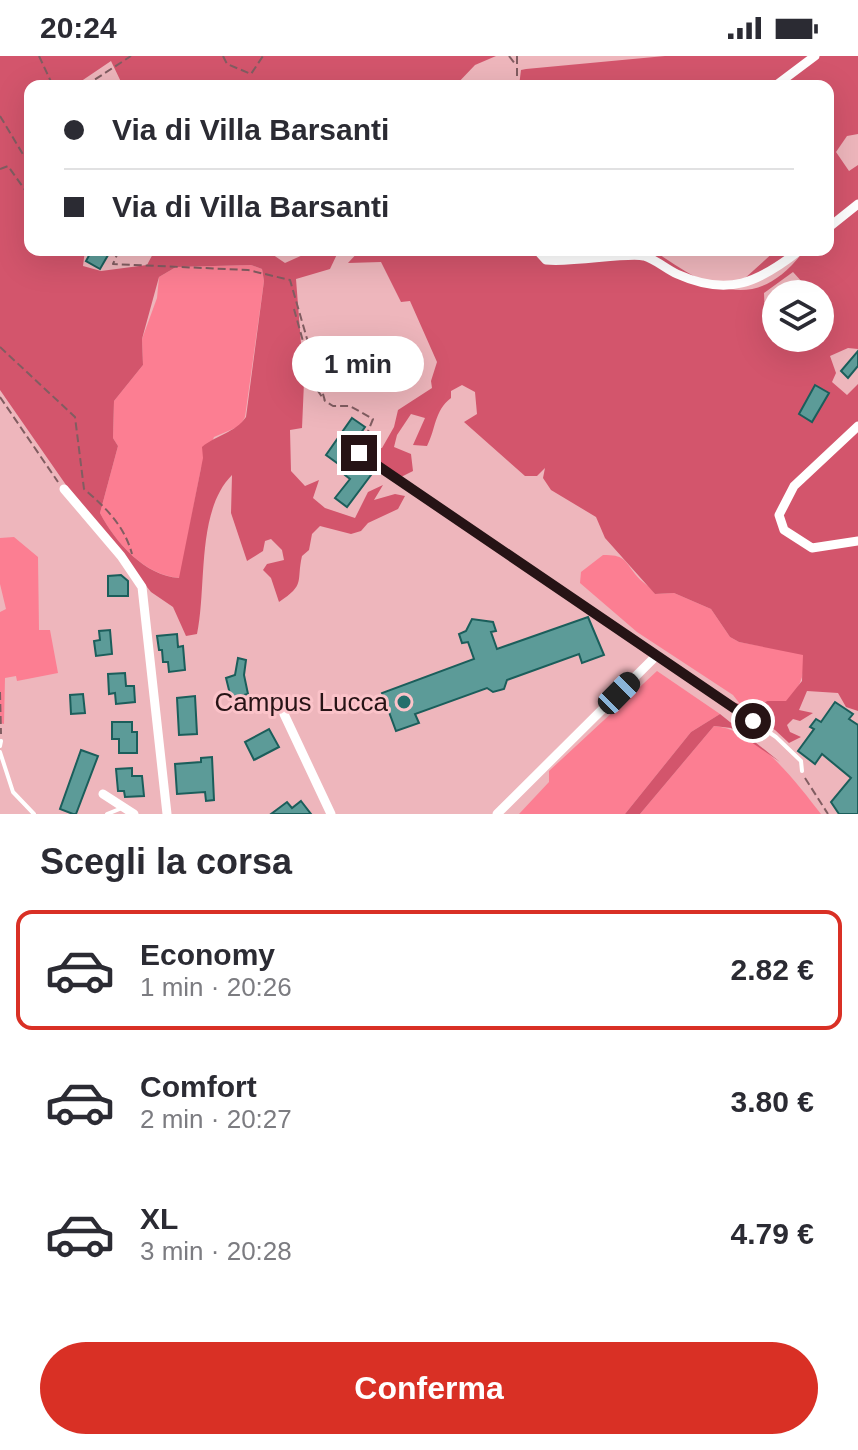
<!DOCTYPE html>
<html lang="it">
<meta charset="utf-8">
<style>
:root{--surface:#fff;--page:#f7f7f7;--text:#2b2b33;--muted:#7c7c81;--line:#e1e1e2;--accent:#d93025}
body{margin:0;font-family:Arial,sans-serif;background:var(--page);color:var(--text);height:100vh;display:flex;flex-direction:column;font-size:30px;white-space:nowrap}
*{box-sizing:border-box;margin:0}
p{font-size:26px;color:var(--muted)}
.icon{flex:none;width:44px;height:44px;fill:none;stroke:currentColor;stroke-width:2;stroke-linecap:round;stroke-linejoin:round}
.map{position:relative;height:758px;overflow:hidden}
.side{display:flex;flex-direction:column;background:var(--surface);flex:1}
.side>*{flex:none}
.top-card{position:absolute;left:24px;top:24px;width:810px;height:176px;border-radius:16px;box-shadow:0 8px 32px #0002;display:grid;align-content:center;height:176px;padding:0 40px;background:var(--surface)}
.controls{position:absolute;left:762px;top:224px;display:grid;gap:16px}
.controls a{display:grid;place-items:center;width:72px;height:72px;border-radius:50%;background:var(--surface);box-shadow:0 8px 32px #0002;font-size:40px}
.end{position:absolute;width:36px;height:36px;margin:-18px;border:10px solid #261315;background:#fff;box-shadow:0 0 0 4px #fff}
.from{border-radius:50%}
.bubble{position:absolute;height:56px;border-radius:28px;background:var(--surface);box-shadow:0 8px 32px #0002;font-size:26px;font-weight:700;line-height:56px;text-align:center}
.car{position:absolute;width:24px;height:48px;margin:-24px -12px;border-radius:10px;box-shadow:0 0 6px 2px #0007;background:linear-gradient(#222 24%,#8ab4d8 0 40%,#222 0 76%,#8ab4d8 0 86%,#222 0)}
.top-card b{display:flex;align-items:center;gap:28px;height:76px;font-size:30px}
.top-card b+b{border-top:2px solid var(--line)}
.top-card i{width:20px;height:20px;background:var(--text)}
ul{padding:0;list-style:none}
li{display:flex;align-items:center;gap:24px;height:120px;margin:0 16px 12px;padding:0 24px;border:4px solid transparent;border-radius:16px}
li div{flex:1}
li b{display:block;font-size:30px}
li em{font-style:normal;font-weight:700}
li.on{border-color:var(--accent)}
li>.icon{width:72px;height:72px;stroke-width:1.5}
h2{padding:0 40px;font-size:36px;line-height:96px}
.action{display:flex;gap:16px;margin-top:auto;padding:16px 40px}
.action a{flex:1;height:92px;border-radius:48px;background:var(--accent);color:#fff;font-size:32px;font-weight:700;line-height:92px;text-align:center}
.status{display:flex;justify-content:space-between;align-items:center;height:56px;padding:0 40px;background:var(--surface);direction:ltr}
.status svg{height:22px;fill:currentColor}
.map>svg:first-child{display:block}
.green{fill:#fc7e92}
.forest{fill:#d3556c;fill-rule:evenodd}
.building{fill:#5c9b98;stroke:#1b5e5b;stroke-width:2}
.lines{fill:none;stroke-linecap:round;stroke-linejoin:round}
.path{stroke:#815d61;stroke-width:2;stroke-dasharray:8 4;stroke-linecap:butt}
.lane{stroke:#fff;stroke-width:4}
.street{stroke:#fff;stroke-width:9}
.route{stroke:#261315;stroke-width:10}
.poi-dot{fill:#246f6c;stroke:#fbc3c9;stroke-width:3}
.labels{text-anchor:middle;dominant-baseline:central;stroke-width:6;stroke-linejoin:round;paint-order:stroke}
.poi-label{font-size:26px;fill:#261315;stroke:#fbc3c9;text-anchor:end}
</style>
<div class="status"><b>20:24</b><svg viewBox="0 0 49 12"><path d="M0 12V9h3v3zM5 12V6h3v6zM10 12V3h3v9zM15 12V0h3v12zM26 1h20v11H26zM47 4h2v5h-2z"/></svg></div>
<div class="map">
<svg width="858" height="758" viewBox="0 0 858 758">
<rect width="100%" height="100%" fill="#eeb6bc"/>
<!-- green -->
<g class="green">
<path d="M251 209 262 213 264 225 245 361 240 370 214 381 201 412 180 522C145 520 115 486 100 457L118 390 113 382 114 345 143 309 142 283 157 242 159 221 176 211Z"/>
<polygon points="14,481 38,501 39,574 50,574 58,617 17,625 16,620 5,622 4,668 0,667 0,556 6,553 0,528 0,482"/>
<path d="M603 499C624 499 624 503 635 518 641 526 650 530 655 538L674 537 711 553 730 581 739 586 804 598C805 618 801 632 786 646L767 645 755 652 740 648 733 639 637 576 580 527 581 516Z"/>
<polygon points="657,615 720,658 691,676 625,758 519,758 549,726 549,715"/>
<path d="M714 670C758 674 795 725 821 758H640Z"/>
</g>
<!-- forest -->
<g class="forest">
<path d="M0 0H496L475 9 455 30H123L111 5 74 30H30V194H85L83 210 101 215 147 209 155 194H266L285 207 314 194H339L330 213 296 223 304 326 302 372 290 374 291 415 305 430 319 424 313 442 325 452 355 462 368 436 383 429 374 444 395 438 405 440 398 453 368 467 361 475 351 478 320 470 312 478 309 494 302 500C296 526 306 528 279 546L271 522 263 514 267 508 284 504 282 494 271 483 265 485 263 495 247 505 231 457 232 419C196 455 207 531 197 578L186 580 173 551 151 536 73 439 0 334ZM251 209 262 213 264 225 246 361C235 377 216 379 202 391L203 402 179 522C145 520 115 486 100 457L118 390 113 382 114 345 143 309 142 283 159 221 176 211Z"/>
<path d="M665 0H858V78L847 80 836 96 849 115 858 109V293L848 292 830 300 836 317 832 326 847 339 858 328V655L846 651 838 637 807 635 799 654 813 657 800 665 793 663 787 669 790 676 801 681 789 687 775 674 735 652 732 646 755 652 767 645H786L802 625 803 599 739 586 730 581 711 553 674 537 655 538 605 482 596 461 551 434 543 422 545 412 537 420H525L464 366 477 358 475 336 462 329 451 335V342C434 355 436 373 427 390L413 389 425 362 411 358 397 379 394 391 411 398 413 415 401 421 376 405 375 393 382 392 394 371 398 354 432 332 431 325 437 306 410 245 401 246 381 206 348 207 360 194H653C708 232 754 260 803 196L755 223H744L776 194H828V30H519L521 14 526 13ZM793 216 813 238H820V282H776V272L765 263 764 237Z"/>
<polygon points="720,658 780,706 731,672 714,670 640,758 625,758 691,676"/>
</g>
<!-- building -->
<g class="building">
<polygon points="92,194 111,194 100,213 86,205"/>
<polygon points="858,295 858,310 848,322 841,315"/>
<polygon points="815,329 829,337 812,366 799,358"/>
<polygon points="352,362 365,371 345,400 371,419 347,451 335,442 350,423 345,419 348,415 326,399"/>
<polygon points="121,519 128,525 128,540 108,540 108,520"/>
<polygon points="588,561 604,599 582,607 579,598 507,624 504,633 493,636 487,632 415,658 419,667 396,675 382,637 474,603 468,586 462,587 459,578 466,575 472,563 493,566 496,575 491,576 497,593"/>
<polygon points="110,574 112,598 96,600 94,585 100,584 99,575"/>
<polygon points="177,578 178,591 183,590 185,614 169,616 168,606 163,606 162,594 159,594 157,580"/>
<polygon points="238,602 246,604 244,619 248,638 231,642 226,622 235,619"/>
<polygon points="125,617 126,630 134,630 135,646 116,648 115,637 109,638 108,618"/>
<polygon points="83,638 85,657 71,658 70,639"/>
<polygon points="195,640 197,678 179,679 177,642"/>
<polygon points="835,646 853,658 849,663 858,669 858,758 839,758 831,746 851,722 822,698 815,708 798,695 814,673 810,671 816,663 821,666"/>
<polygon points="112,666 132,666 132,676 137,676 137,697 119,697 119,683 112,683"/>
<polygon points="269,673 279,691 254,704 245,686"/>
<polygon points="81,694 98,700 76,758 73,758 60,753"/>
<polygon points="212,701 214,744 206,745 205,736 177,738 175,708 201,706 201,702"/>
<polygon points="132,712 132,720 142,720 144,740 125,741 124,735 118,735 116,713"/>
<polygon points="301,745 311,758 271,758 287,746 292,752"/>
</g>
<g class="lines">
<!-- path -->
<g class="path">
<polyline points="39,0 53,30"/>
<polyline points="223,0 227,8 251,18 263,0"/>
<polyline points="509,0 516,9"/>
<polyline points="517,0 517,30"/>
<polyline points="85,30 131,0"/>
<polyline points="0,60 30,110"/>
<polyline points="0,113 8,110 30,141"/>
<polyline points="119,194 113,208 248,214 290,224 325,345 333,350 350,350 373,363 362,390"/>
<polyline points="294,253 316,332 324,344"/>
<path d="M0 291 75 361 84 433C106 452 124 469 132 498"/>
<polyline points="0,341 58,426"/>
<polyline points="0,636 1,678"/>
<polyline points="805,722 828,758"/>
</g>
<!-- lane -->
<g class="lane">
<polyline points="359,397 776,681 801,705 802,715"/>
<polyline points="0,690 1,685"/>
<polyline points="0,696 13,736 34,758"/>
<polyline points="107,758 122,752"/>
</g>
<!-- street -->
<g class="street">
<polyline points="775,30 815,0"/>
<polyline points="828,172 858,148"/>
<path d="M537 194 546 204C573 207 627 196 644 200 655 203 666 213 677 218 728 241 758 227 800 194"/>
<polyline points="858,370 794,430 779,459 784,474 812,492 858,485"/>
<polyline points="64,433 121,500 142,531 167,758"/>
<polyline points="284,658 331,758"/>
<polyline points="103,738 134,758"/>
<polyline points="497,758 657,599"/>
</g>
</g>
<g class="lines">
<!-- route -->
<polyline class="route" points="359,397 753,665"/>
</g>
<!-- markers -->
<circle class="poi-dot" cx="404" cy="646" r="8"/>
<g class="labels">
<!-- poi labels -->
<g class="poi-label">
<text x="388" y="646">Campus Lucca</text>
</g>
</g>
</svg>
<div class="controls">
<a><svg class="icon" aria-label="layers" viewBox="0 0 24 24"><path d="M12 4l9 5-9 5-9-5zM3 14l9 5 9-5"/></svg></a>
</div>
<i class="end from" style="left:753px;top:665px"></i>
<i class="end" style="left:359px;top:397px"></i>
<div class="bubble" style="left:292px;top:280px;width:132px">1 min</div>
<i class="car" style="left:619px;top:637px;rotate:45deg"></i>
<div class="top-card">
<b><i class="from"></i>Via di Villa Barsanti</b>
<b><i></i>Via di Villa Barsanti</b>
</div>
</div>
<section class="side">
<h2>Scegli la corsa</h2>
<ul>
<li class="on"><svg class="icon" aria-label="car" viewBox="0 0 24 24"><path d="M5 17H2v-5l4-1 3-4h7l3 4 3 1v5h-3M9 17h6M6 11h13"/><circle cx="7" cy="17" r="2"/><circle cx="17" cy="17" r="2"/></svg><div><b>Economy</b><p>1 min · 20:26</p></div><em>2.82 €</em></li>
<li><svg class="icon" aria-label="car" viewBox="0 0 24 24"><path d="M5 17H2v-5l4-1 3-4h7l3 4 3 1v5h-3M9 17h6M6 11h13"/><circle cx="7" cy="17" r="2"/><circle cx="17" cy="17" r="2"/></svg><div><b>Comfort</b><p>2 min · 20:27</p></div><em>3.80 €</em></li>
<li><svg class="icon" aria-label="car" viewBox="0 0 24 24"><path d="M5 17H2v-5l4-1 3-4h7l3 4 3 1v5h-3M9 17h6M6 11h13"/><circle cx="7" cy="17" r="2"/><circle cx="17" cy="17" r="2"/></svg><div><b>XL</b><p>3 min · 20:28</p></div><em>4.79 €</em></li>
</ul>
<div class="action"><a>Conferma</a></div>
</section>
